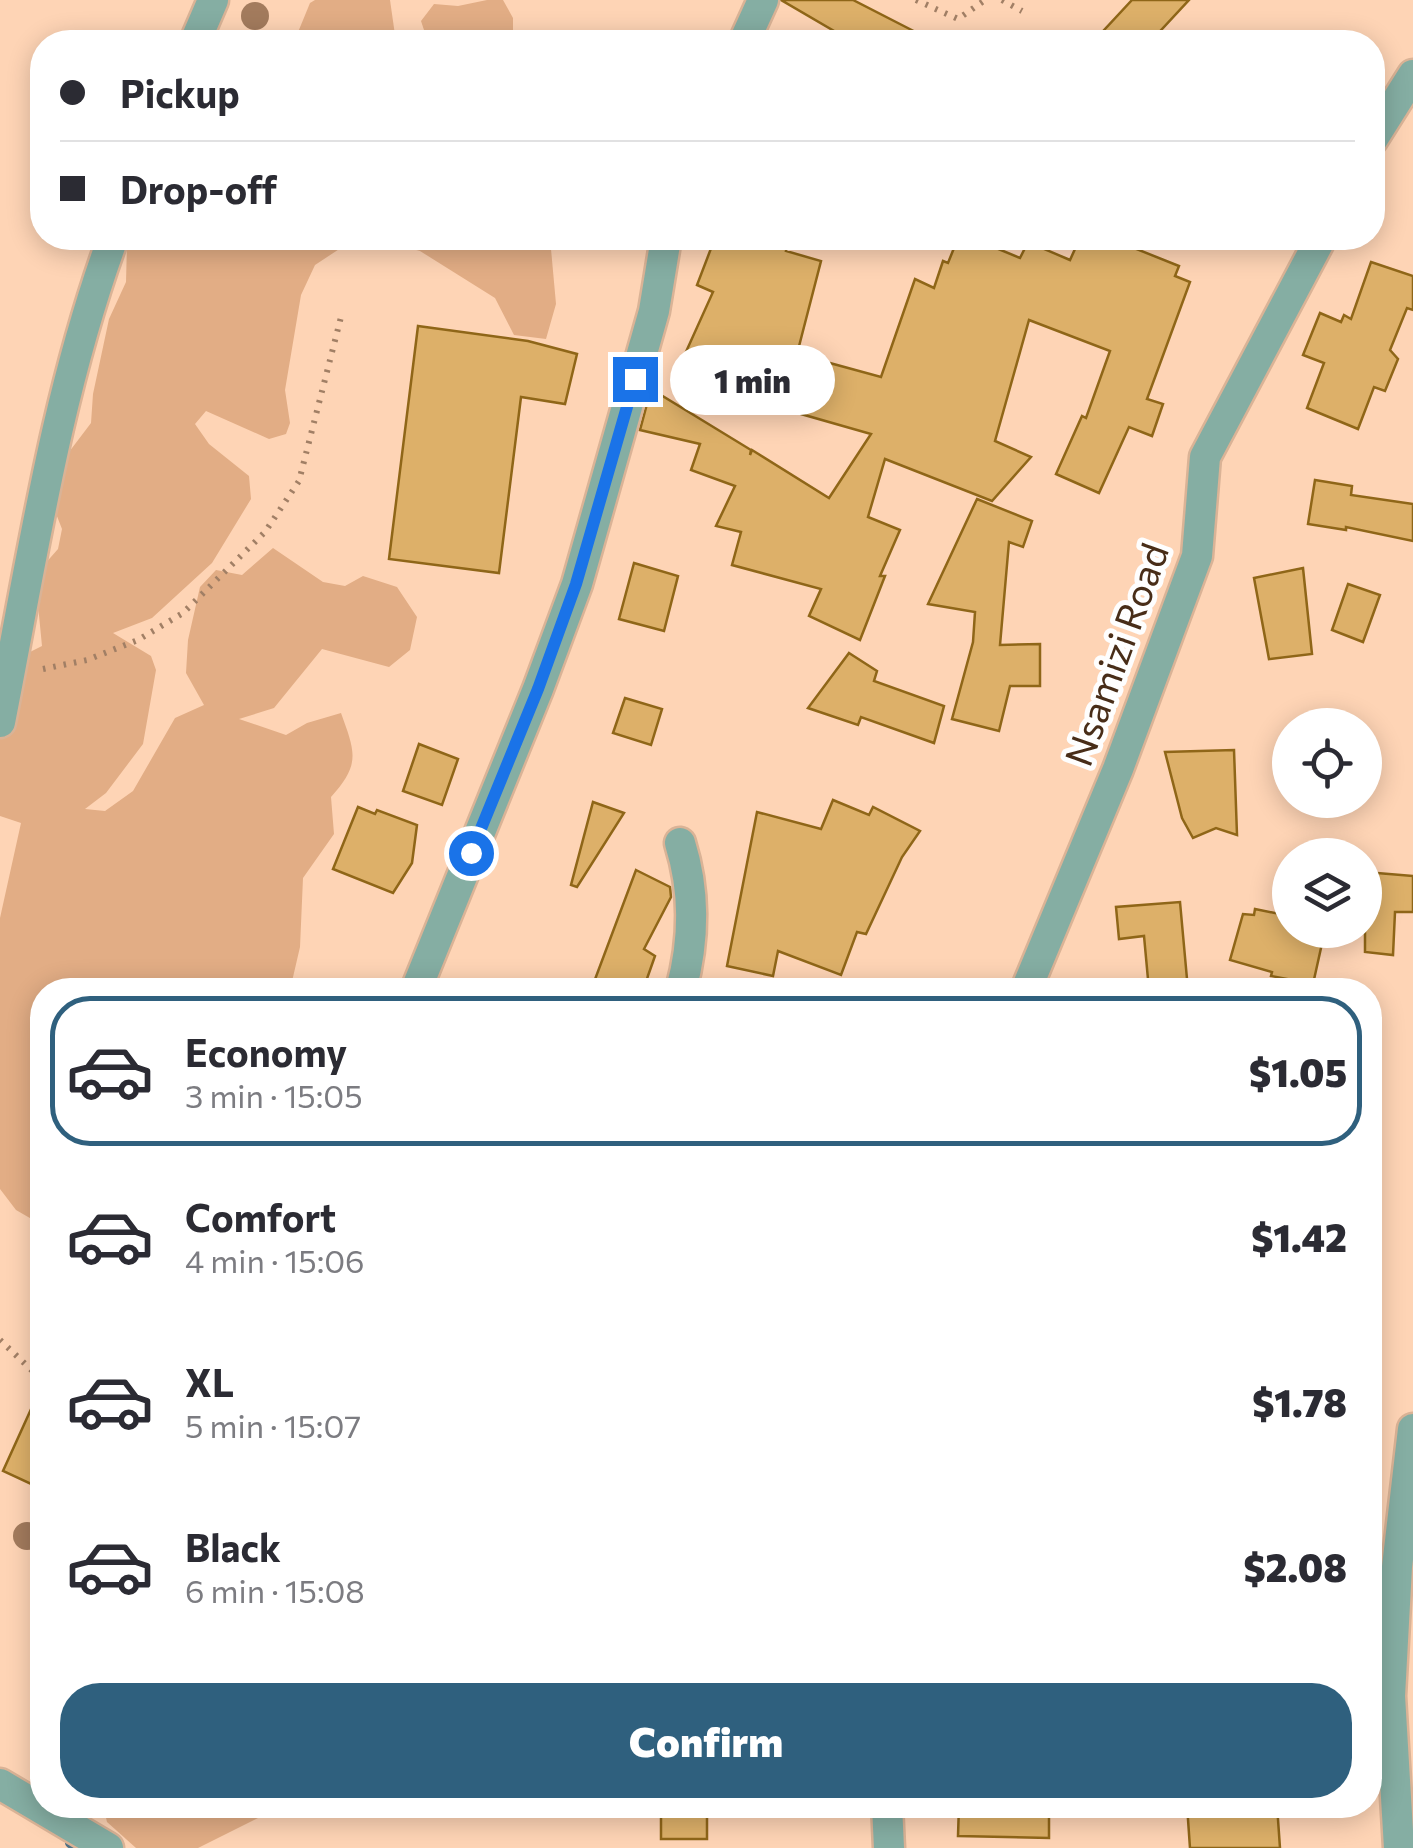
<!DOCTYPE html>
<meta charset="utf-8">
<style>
:root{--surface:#fff;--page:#f2f2f3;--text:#2b2b33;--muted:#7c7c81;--line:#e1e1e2;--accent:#2f607e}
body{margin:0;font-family:Commissioner,sans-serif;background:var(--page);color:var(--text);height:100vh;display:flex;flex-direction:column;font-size:38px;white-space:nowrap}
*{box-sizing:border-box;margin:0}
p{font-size:32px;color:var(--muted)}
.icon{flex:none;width:55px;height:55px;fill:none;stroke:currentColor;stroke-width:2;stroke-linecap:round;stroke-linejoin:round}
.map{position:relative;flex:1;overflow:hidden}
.sheet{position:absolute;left:30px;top:978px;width:1352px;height:840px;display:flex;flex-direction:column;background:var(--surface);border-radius:40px;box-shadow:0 5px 25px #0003}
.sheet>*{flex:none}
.banner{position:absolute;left:30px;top:30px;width:1355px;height:220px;border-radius:40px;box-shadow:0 5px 25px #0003;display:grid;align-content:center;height:220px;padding:0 30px;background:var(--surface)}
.controls{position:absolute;left:1272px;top:708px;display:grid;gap:20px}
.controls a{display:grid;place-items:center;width:110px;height:110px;border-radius:50%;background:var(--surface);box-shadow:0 5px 25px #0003;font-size:50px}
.end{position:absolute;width:45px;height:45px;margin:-22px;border:12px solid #1a73e8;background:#fff;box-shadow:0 0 0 5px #fff}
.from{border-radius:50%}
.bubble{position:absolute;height:70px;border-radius:35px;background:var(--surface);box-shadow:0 5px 25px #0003;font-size:32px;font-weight:800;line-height:70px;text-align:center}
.banner b{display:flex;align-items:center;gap:35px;height:95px;font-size:38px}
.banner b+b{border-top:2px solid var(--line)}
.banner i{width:25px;height:25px;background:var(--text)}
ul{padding:18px 0 0;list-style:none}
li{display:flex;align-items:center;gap:30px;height:150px;margin:0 20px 15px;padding:0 10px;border:5px solid transparent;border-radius:40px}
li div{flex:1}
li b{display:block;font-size:38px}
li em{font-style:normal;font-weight:800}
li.selected{border-color:var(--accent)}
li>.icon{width:90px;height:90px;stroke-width:1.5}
.cta{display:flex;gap:20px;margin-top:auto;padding:20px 30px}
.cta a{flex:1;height:115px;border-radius:40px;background:var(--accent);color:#fff;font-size:40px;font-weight:800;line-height:115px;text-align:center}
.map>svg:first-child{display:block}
.green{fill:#e2ad85}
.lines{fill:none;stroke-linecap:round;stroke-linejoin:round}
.stream{stroke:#507285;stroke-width:10}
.building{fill:#ddb069;stroke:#8f6618;stroke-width:2.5}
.minor-casing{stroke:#dab396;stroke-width:35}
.path{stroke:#a17f65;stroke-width:6;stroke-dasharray:2.5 8;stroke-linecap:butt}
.minor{stroke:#85aea3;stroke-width:30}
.tree{fill:#a37b5d}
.route{stroke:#1a73e8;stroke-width:12}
.labels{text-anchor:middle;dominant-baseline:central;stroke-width:10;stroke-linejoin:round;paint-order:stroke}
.street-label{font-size:38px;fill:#482d18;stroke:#fefefe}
</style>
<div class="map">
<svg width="1413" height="1848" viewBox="0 0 1413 1848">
<rect width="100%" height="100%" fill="#fed4b5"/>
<!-- green -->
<g class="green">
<polygon points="315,0 390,0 396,42 294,42 310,3"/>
<polygon points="487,0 503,0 513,18 513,42 428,42 421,21 434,4 458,6"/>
<path d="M131 238H356L315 265 301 295 285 390 290 423 286 434 269 439 206 411 195 424 209 444 249 476 251 499 212 563 152 618 113 633 151 656 156 670 143 744 106 793 85 809 105 811 133 791 175 718 204 705 186 673 188 640 200 587 216 570 242 575 273 548 323 582 345 586 363 576 397 587 417 617 410 650 389 667 322 649 274 708 239 719 286 735 307 723 341 713C355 752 361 764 331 797L334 834 303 878 300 947 290 990H42V1225L16 1210 0 1189V918L21 823 0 816V667L42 646 38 605 43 566 58 549 62 529 53 506 69 452 91 423 93 394 109 319 126 282 127 244Z"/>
<polygon points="372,238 550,238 556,304 546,339 514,335 495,298 420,251"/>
<polygon points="103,1805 276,1805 270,1812 198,1848 136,1848 107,1822"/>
</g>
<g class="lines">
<!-- stream -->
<polyline class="stream" points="70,1843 78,1848"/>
</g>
<!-- building -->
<g class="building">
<polygon points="781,0 853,0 935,42 853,42"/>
<polygon points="1132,0 1189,0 1150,42 1093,42"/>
<polygon points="715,238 790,238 786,251 821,261 797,354 881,377 915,279 934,288 943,261 948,263 958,238 972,238 1020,258 1028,242 1070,260 1080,238 1109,238 1179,266 1175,276 1190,282 1147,399 1163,404 1152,436 1129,427 1099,493 1056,474 1082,416 1086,418 1110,351 1029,320 995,441 1031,457 992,501 885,459 868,517 900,530 880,576 885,576 860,640 809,616 821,589 732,565 741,532 716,526 735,486 691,470 700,444 640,430 651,389 751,450 750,455 752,450 829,498 871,434 801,414 758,385 685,354 713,292 697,285"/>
<polygon points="1371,262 1413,276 1413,310 1407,308 1390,350 1398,359 1385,391 1374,387 1358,429 1307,408 1324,363 1303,355 1320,313 1341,322 1344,315 1351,319"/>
<polygon points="418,326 528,341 577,354 565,404 521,397 499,573 389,559"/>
<polygon points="1315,480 1352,486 1351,495 1413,504 1413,541 1346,527 1346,530 1308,524"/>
<polygon points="977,499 1032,521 1023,547 1009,542 1000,645 1040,644 1040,686 1010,686 999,731 952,719 973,642 975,612 928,604"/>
<polygon points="634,563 678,576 664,631 619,619"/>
<polygon points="1303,568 1312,654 1269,659 1254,578"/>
<polygon points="1348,584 1380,595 1363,642 1332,630"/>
<polygon points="849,653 877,671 874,681 944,706 934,743 861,717 858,725 808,708"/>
<polygon points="625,698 662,709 651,745 613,733"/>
<polygon points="419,744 458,759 442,805 403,791"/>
<polygon points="1234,750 1237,835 1216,828 1193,838 1182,818 1165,752"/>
<polygon points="833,800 869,815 873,807 920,831 902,857 866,934 857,932 841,975 778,951 773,976 727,966 757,812 821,829"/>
<polygon points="593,802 624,813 577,887 571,885"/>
<polygon points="358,807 375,814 377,810 417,825 412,863 393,893 333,869"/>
<polygon points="636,870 670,887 671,897 644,949 655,956 643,990 591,990"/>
<polygon points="1365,872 1413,876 1413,912 1395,912 1393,955 1365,952"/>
<polygon points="1180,902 1188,990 1149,990 1144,936 1119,939 1116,907"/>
<polygon points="1255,909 1290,916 1290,930 1325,930 1313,984 1271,976 1272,972 1230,960 1243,914 1254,915"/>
<polygon points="42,1385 42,1489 3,1471"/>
<rect x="661" y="1805" width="46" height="34"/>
<polygon points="959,1805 1049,1805 1049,1838 958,1836"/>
<polygon points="1187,1805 1277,1805 1280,1848 1190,1848"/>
</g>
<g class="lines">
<defs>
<g id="minor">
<polyline points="195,42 213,0"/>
<polyline points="744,42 763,0"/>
<polyline points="1372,140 1413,75"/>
<path d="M0 722C32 560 56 393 113 238"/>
<path d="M680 843C695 891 694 942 681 990"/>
<polyline points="416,990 538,689 577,584 654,311 666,238"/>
<polyline points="1026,990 1118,769 1197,556 1205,457 1321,238"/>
<polyline points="0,1784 108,1848"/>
<polyline points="887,1805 889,1848"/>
<polyline points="1399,1848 1390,1696 1397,1567 1413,1429"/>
</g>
</defs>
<!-- minor casing -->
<use href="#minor" class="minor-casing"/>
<!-- path -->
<g class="path">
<polyline points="916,0 958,19 985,0"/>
<polyline points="1002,0 1022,11"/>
<polyline points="43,669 87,660 138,640 183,613 265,532 299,481 341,317"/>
<polyline points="0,1340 42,1380"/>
</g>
<!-- minor -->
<use href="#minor" class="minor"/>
</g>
<!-- trees -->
<g class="tree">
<circle cx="255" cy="16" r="14"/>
<circle cx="27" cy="1536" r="14"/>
</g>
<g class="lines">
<!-- route -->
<polyline class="route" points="471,853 538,689 576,584 635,379"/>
</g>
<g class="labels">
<!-- street labels -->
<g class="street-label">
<text transform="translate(1115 654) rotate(-70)">Nsamizi Road</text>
</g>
</g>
</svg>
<div class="controls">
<a><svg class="icon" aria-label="locate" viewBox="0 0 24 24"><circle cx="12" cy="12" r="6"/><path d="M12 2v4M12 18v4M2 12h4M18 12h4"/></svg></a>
<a><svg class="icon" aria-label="layers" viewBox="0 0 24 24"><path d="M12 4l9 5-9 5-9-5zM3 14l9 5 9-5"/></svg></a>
</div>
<i class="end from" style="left:471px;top:853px"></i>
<i class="end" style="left:635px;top:379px"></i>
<div class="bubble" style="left:670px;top:345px;width:165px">1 min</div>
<div class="banner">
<b><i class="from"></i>Pickup</b>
<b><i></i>Drop-off</b>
</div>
<section class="sheet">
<ul>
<li class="selected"><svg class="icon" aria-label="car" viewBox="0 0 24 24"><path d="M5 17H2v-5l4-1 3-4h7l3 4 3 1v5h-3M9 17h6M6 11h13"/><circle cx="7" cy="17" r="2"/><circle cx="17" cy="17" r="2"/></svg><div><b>Economy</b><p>3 min · 15:05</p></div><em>$1.05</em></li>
<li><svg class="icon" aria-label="car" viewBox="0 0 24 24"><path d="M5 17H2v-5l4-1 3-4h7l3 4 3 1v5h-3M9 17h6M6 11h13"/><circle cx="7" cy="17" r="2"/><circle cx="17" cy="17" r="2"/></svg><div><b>Comfort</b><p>4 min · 15:06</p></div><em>$1.42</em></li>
<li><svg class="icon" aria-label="car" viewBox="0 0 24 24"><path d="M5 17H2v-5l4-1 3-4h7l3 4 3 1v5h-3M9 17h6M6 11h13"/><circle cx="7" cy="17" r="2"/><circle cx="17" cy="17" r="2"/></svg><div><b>XL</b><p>5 min · 15:07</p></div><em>$1.78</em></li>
<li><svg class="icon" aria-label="car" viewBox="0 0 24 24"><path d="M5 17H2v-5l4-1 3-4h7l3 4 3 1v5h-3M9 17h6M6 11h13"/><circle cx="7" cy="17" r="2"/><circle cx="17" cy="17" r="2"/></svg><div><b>Black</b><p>6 min · 15:08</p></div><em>$2.08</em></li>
</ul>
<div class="cta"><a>Confirm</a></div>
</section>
</div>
